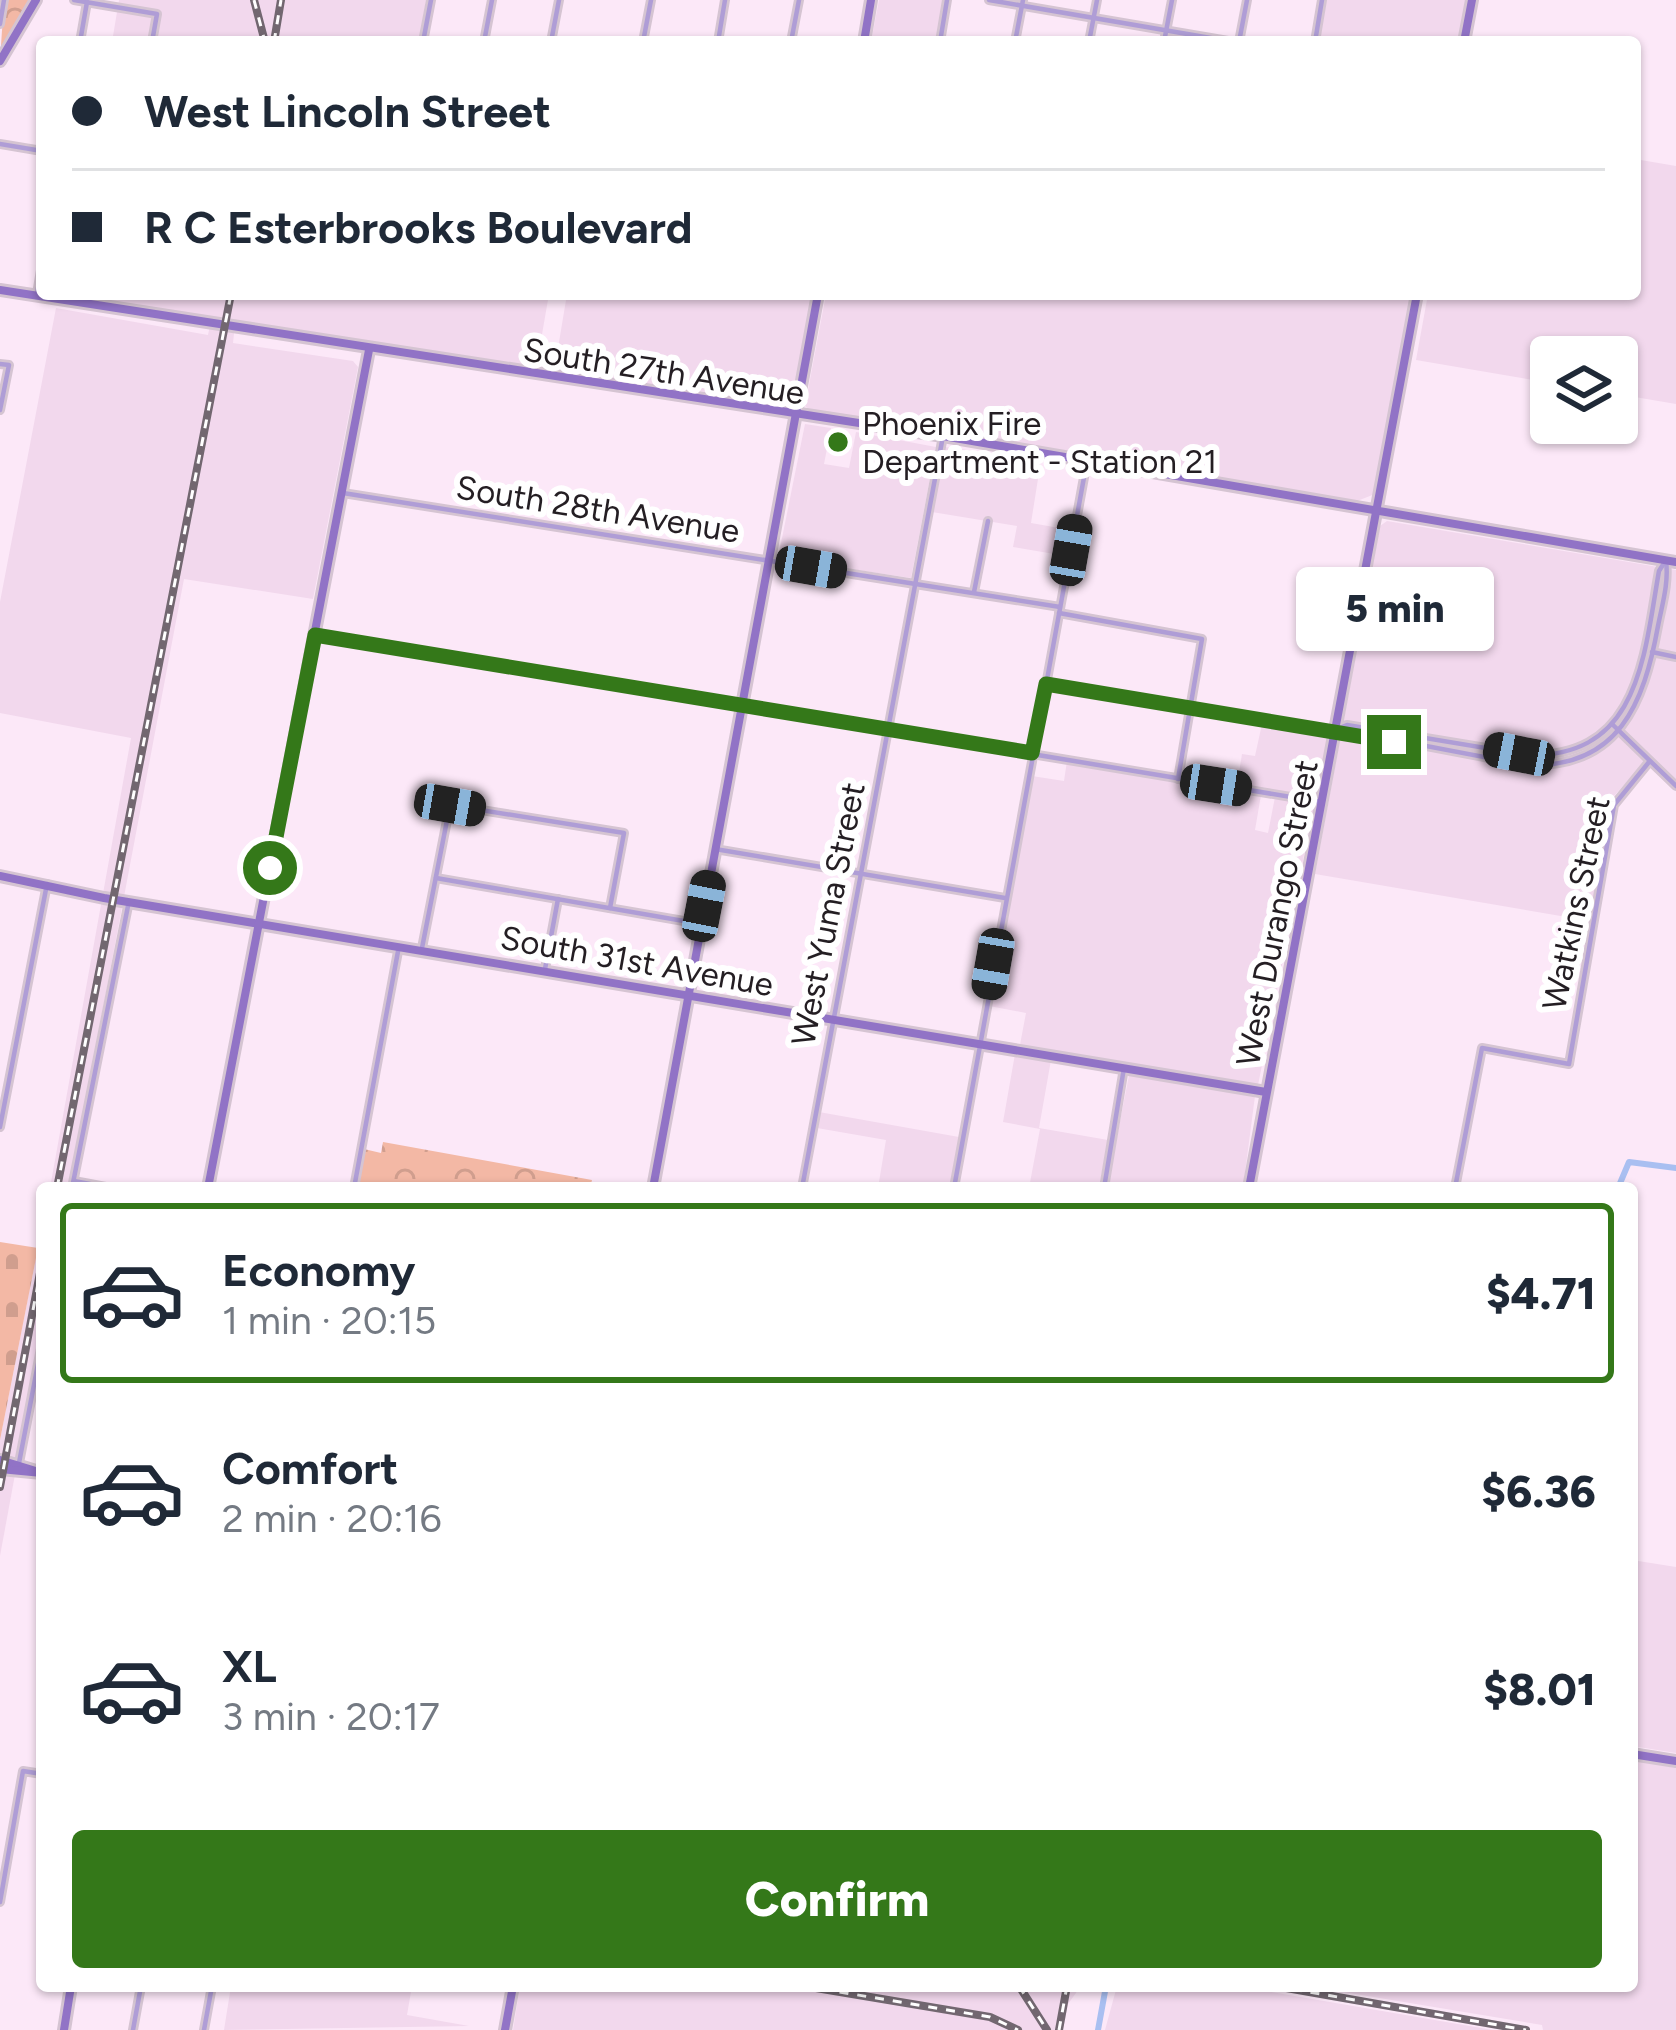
<!DOCTYPE html>
<meta charset="utf-8">
<style>
:root{--surface:#fff;--page:#f6f6f7;--text:#1f2937;--muted:#747a83;--line:#e0e1e3;--accent:#347819}
body{margin:0;font-family:Figtree,sans-serif;background:var(--page);color:var(--text);height:100vh;display:flex;flex-direction:column;font-size:45px;white-space:nowrap}
*{box-sizing:border-box;margin:0}
p{font-size:39px;color:var(--muted)}
.icon{flex:none;width:66px;height:66px;fill:none;stroke:currentColor;stroke-width:2;stroke-linecap:round;stroke-linejoin:round}
.map{position:relative;flex:1;overflow:hidden}
.drawer{position:absolute;left:36px;top:1182px;width:1602px;height:810px;display:flex;flex-direction:column;background:var(--surface);border-radius:12px;box-shadow:0 3px 9px #0004}
.drawer>*{flex:none}
.top-card{position:absolute;left:36px;top:36px;width:1605px;height:264px;border-radius:12px;box-shadow:0 3px 9px #0004;display:grid;align-content:center;height:264px;padding:0 36px;background:var(--surface)}
.buttons{position:absolute;left:1530px;top:336px;display:grid;gap:24px}
.buttons a{display:grid;place-items:center;width:108px;height:108px;border-radius:12px;background:var(--surface);box-shadow:0 3px 9px #0004;font-size:60px}
.end{position:absolute;width:54px;height:54px;margin:-27px;border:15px solid #347819;background:#fff;box-shadow:0 0 0 6px #fff}
.from{border-radius:50%}
.bubble{position:absolute;height:84px;border-radius:12px;background:var(--surface);box-shadow:0 3px 9px #0004;font-size:39px;font-weight:800;line-height:84px;text-align:center}
.car{position:absolute;width:36px;height:72px;margin:-36px -18px;border-radius:15px;box-shadow:0 0 9px 3px #0007;background:linear-gradient(#222 24%,#8ab4d8 0 40%,#222 0 76%,#8ab4d8 0 86%,#222 0)}
.top-card b{display:flex;align-items:center;gap:42px;height:114px;font-size:45px}
.top-card b+b{border-top:3px solid var(--line)}
.top-card i{width:30px;height:30px;background:var(--text)}
ul{padding:21px 0 0;list-style:none}
li{display:flex;align-items:center;gap:36px;height:180px;margin:0 24px 18px;padding:0 12px;border:6px solid transparent;border-radius:12px}
li div{flex:1}
li b{display:block;font-size:45px}
li em{font-style:normal;font-weight:800}
li.on{border-color:var(--accent)}
li>.icon{width:108px;height:108px;stroke-width:1.5}
.primary-button{display:flex;gap:24px;margin-top:auto;padding:24px 36px}
.primary-button a{flex:1;height:138px;border-radius:12px;background:var(--accent);color:#fff;font-size:48px;font-weight:800;line-height:138px;text-align:center}
.map>svg:first-child{display:block}
.built{fill:#f2d8ed}
.cemetery{fill:url(#cemetery-stones)}
.park{fill:url(#park-crowns)}
.lines{fill:none;stroke-linecap:round;stroke-linejoin:round}
.canal{stroke:#a9bff1;stroke-width:6}
.street-casing{stroke:#d5c4d2;stroke-width:10}
.secondary-casing{stroke:#d5c4d2;stroke-width:14}
.street{stroke:#af9dd6;stroke-width:4.5}
.secondary{stroke:#9173c6;stroke-width:8}
.rail-casing{stroke:#726770;stroke-width:8}
.rail{stroke:#fff;stroke-width:3;stroke-dasharray:9;stroke-linecap:butt}
.route{stroke:#347819;stroke-width:15}
.poi-dot{fill:#347819;stroke:#fff;stroke-width:4.5}
.labels{text-anchor:middle;dominant-baseline:central;stroke-width:12;stroke-linejoin:round;paint-order:stroke}
.street-label{font-size:33px;fill:#241e23;stroke:#fff}
.poi-label{font-size:33px;fill:#241e23;stroke:#fff;text-anchor:start}
</style>
<div class="map">
<svg width="1676" height="2030" viewBox="0 0 1676 2030">
<defs>
<pattern id="cemetery-stones" width="16" height="16" patternUnits="userSpaceOnUse" patternTransform="scale(3)"><rect width="16" height="16" fill="#f3b8a5"/><path d="M2 7V4a2 2 0 0 1 4 0v3zM10 15v-3a2 2 0 0 1 4 0v3z" fill="#d09e8e"/></pattern>
<pattern id="park-crowns" width="20" height="18" patternUnits="userSpaceOnUse" patternTransform="scale(3)"><rect width="20" height="18" fill="#f3b8a5"/><path d="M2 6a3 3 0 1 1 6 0M12 15a3 3 0 1 1 6 0" fill="none" stroke="#d09e8e"/></pattern>
</defs>
<rect width="100%" height="100%" fill="#fce8f8"/>
<!-- built -->
<g class="built">
<polygon points="119,0 426,0 419,42 112,42"/>
<polygon points="879,0 944,0 936,42 871,42"/>
<polygon points="1326,0 1466,0 1458,42 1318,42"/>
<polygon points="1635,159 1676,166 1676,404 1617,394 1617,357 1551,357 1551,383 1416,360 1428,294 1635,294"/>
<polygon points="70,294 549,294 536,369 235,324 233,343 353,361 358,367 313,599 184,579 69,1188 50,1188 131,738 0,713 0,602 56,308 208,335 211,320"/>
<polygon points="567,294 813,294 791,403 554,372"/>
<polygon points="826,294 1412,294 1375,494 1352,503 810,410 805,406"/>
<polygon points="805,424 831,428 824,464 849,468 856,432 936,447 911,578 778,558"/>
<polygon points="945,447 1041,460 1031,523 1071,530 1066,556 1013,547 1017,526 932,512"/>
<polygon points="1387,521 1676,570 1676,780 1650,756 1614,796 1590,921 1315,874 1380,526"/>
<polygon points="1262,724 1328,736 1317,798 1237,785 1242,754 1255,756"/>
<polygon points="1067,761 1261,795 1255,830 1268,833 1275,797 1314,805 1258,1085 1019,1050 1026,1013 989,1006 1032,776 1064,781"/>
<polygon points="1015,1054 1051,1060 1039,1128 1108,1140 1099,1188 1029,1188 1040,1129 1003,1122"/>
<polygon points="1129,1075 1255,1096 1243,1188 1107,1188"/>
<polygon points="819,1112 959,1137 950,1188 878,1188 886,1140 817,1128"/>
<polygon points="42,1227 42,1328 0,1556 0,1440"/>
<polygon points="1632,1560 1676,1567 1676,1753 1632,1746"/>
<polygon points="1632,1760 1676,1768 1676,2030 1543,2030 1542,2025 1307,1986 1632,1986"/>
<polygon points="231,1986 412,1986 407,2015 469,2026 224,2030"/>
<polygon points="520,1986 1081,1986 1068,2004 1063,2030 513,2030"/>
<polygon points="1117,1986 1237,1986 1493,2030 1105,2030"/>
</g>
<!-- cemetery -->
<polygon class="cemetery" points="0,1242 38,1248 0,1440"/>
<!-- park -->
<g class="park">
<polygon points="4,0 36,0 0,61"/>
<polygon points="383,1142 592,1180 590,1188 357,1188 364,1149 381,1153"/>
</g>
<g class="lines">
<!-- canal -->
<g class="canal">
<polyline points="1618,1188 1629,1162 1676,1168"/>
<polyline points="1098,2030 1106,1986"/>
</g>
<defs>
<g id="street">
<polyline points="74,0 157,14 152,42"/>
<polyline points="989,0 1234,42"/>
<polyline points="0,24 4,0"/>
<polyline points="80,42 87,2"/>
<polyline points="423,42 431,0"/>
<polyline points="484,42 492,0"/>
<polyline points="551,42 559,0"/>
<polyline points="643,42 651,0"/>
<polyline points="718,42 725,0"/>
<polyline points="791,42 799,0"/>
<polyline points="940,42 947,0"/>
<polyline points="1015,42 1023,0"/>
<polyline points="1089,42 1097,0"/>
<polyline points="1164,42 1172,0"/>
<polyline points="1239,42 1247,0"/>
<polyline points="1315,42 1322,0"/>
<polyline points="0,144 42,151"/>
<polyline points="37,294 42,264"/>
<polyline points="0,364 9,365 0,410"/>
<polyline points="343,493 1060,607"/>
<polyline points="974,592 988,521"/>
<polyline points="1059,613 1202,639 1178,779"/>
<polyline points="315,635 1321,802"/>
<polyline points="1652,652 1676,657"/>
<polyline points="1046,684 1336,733"/>
<polyline points="1612,724 1676,786"/>
<path d="M1337 729 1526 765C1619 769 1644 703 1658 626 1662 605 1669 583 1666 561"/>
<path d="M1337 729 1347 725 1528 755C1640 758 1644 655 1659 571L1666 560"/>
<polyline points="715,849 1005,898"/>
<polyline points="436,878 701,924"/>
<polyline points="422,948 450,805 624,833 610,908"/>
<polyline points="545,969 558,899"/>
<polyline points="0,1127 47,884"/>
<polyline points="74,1181 111,1188"/>
<polyline points="72,1188 129,901"/>
<polyline points="354,1188 399,946"/>
<polyline points="802,1188 943,436"/>
<polyline points="954,1188 1087,461"/>
<polyline points="1104,1188 1124,1068"/>
<polyline points="1455,1188 1482,1048 1569,1064 1614,805 1649,762"/>
<polyline points="19,1463 42,1343"/>
<polyline points="0,1902 23,1771 42,1774"/>
<polyline points="133,2030 141,1986"/>
<polyline points="204,2030 212,1986"/>
</g>
<g id="secondary">
<polyline points="864,42 871,0"/>
<polyline points="1464,42 1472,0"/>
<polyline points="0,61 36,0"/>
<polyline points="0,290 943,436 1676,562"/>
<polyline points="0,876 104,898 1266,1092"/>
<polyline points="208,1188 369,350"/>
<polyline points="653,1188 818,294"/>
<polyline points="1249,1188 1417,294"/>
<polyline points="0,1460 39,1472"/>
<polyline points="0,1469 42,1473"/>
<polyline points="1632,1754 1676,1761"/>
<polyline points="64,2030 71,1986"/>
<polyline points="505,2030 513,1986"/>
</g>
</defs>
<!-- street casing -->
<use href="#street" class="street-casing"/>
<!-- secondary casing -->
<use href="#secondary" class="secondary-casing"/>
<!-- street -->
<use href="#street" class="street"/>
<!-- secondary -->
<use href="#secondary" class="secondary"/>
<defs>
<g id="rail">
<polyline points="254,0 265,42"/>
<polyline points="274,42 281,0"/>
<polyline points="57,1188 231,294"/>
<polyline points="0,1487 42,1262"/>
<polyline points="677,1986 691,1986"/>
<polyline points="804,1986 990,2017 1018,2030"/>
<polyline points="1019,1986 1047,2030"/>
<polyline points="1275,1986 1526,2030"/>
<polyline points="1059,2030 1067,1986"/>
</g>
</defs>
<!-- rail casing -->
<use href="#rail" class="rail-casing"/>
<!-- rail -->
<use href="#rail" class="rail"/>
</g>
<g class="lines">
<!-- route -->
<polyline class="route" points="270,868 315,635 1032,753 1046,684 1394,742"/>
</g>
<!-- markers -->
<circle class="poi-dot" cx="838" cy="442" r="12"/>
<g class="labels">
<!-- street labels -->
<g class="street-label">
<text transform="translate(664 371) rotate(9)">South 27th Avenue</text>
<text transform="translate(598 509) rotate(9)">South 28th Avenue</text>
<text transform="translate(1576 903) rotate(-78)">Watkins Street</text>
<text transform="translate(1277 913) rotate(-79)">West Durango Street</text>
<text transform="translate(828 914) rotate(-79)">West Yuma Street</text>
<text transform="translate(637 961) rotate(10)">South 31st Avenue</text>
</g>
<!-- poi labels -->
<g class="poi-label">
<text x="862" y="423">Phoenix Fire<tspan x="862" dy="38">Department - Station 21</tspan></text>
</g>
</g>
</svg>
<div class="buttons">
<a><svg class="icon" aria-label="layers" viewBox="0 0 24 24"><path d="M12 4l9 5-9 5-9-5zM3 14l9 5 9-5"/></svg></a>
</div>
<i class="end from" style="left:270px;top:868px"></i>
<i class="end" style="left:1394px;top:742px"></i>
<div class="bubble" style="left:1296px;top:567px;width:198px">5 min</div>
<i class="car" style="left:1071px;top:550px;rotate:10deg"></i>
<i class="car" style="left:811px;top:567px;rotate:100deg"></i>
<i class="car" style="left:1519px;top:754px;rotate:281deg"></i>
<i class="car" style="left:1216px;top:785px;rotate:99deg"></i>
<i class="car" style="left:450px;top:805px;rotate:100deg"></i>
<i class="car" style="left:704px;top:906px;rotate:11deg"></i>
<i class="car" style="left:993px;top:964px;rotate:190deg"></i>
<div class="top-card">
<b><i class="from"></i>West Lincoln Street</b>
<b><i></i>R C Esterbrooks Boulevard</b>
</div>
<section class="drawer">
<ul>
<li class="on"><svg class="icon" aria-label="car" viewBox="0 0 24 24"><path d="M5 17H2v-5l4-1 3-4h7l3 4 3 1v5h-3M9 17h6M6 11h13"/><circle cx="7" cy="17" r="2"/><circle cx="17" cy="17" r="2"/></svg><div><b>Economy</b><p>1 min · 20:15</p></div><em>$4.71</em></li>
<li><svg class="icon" aria-label="car" viewBox="0 0 24 24"><path d="M5 17H2v-5l4-1 3-4h7l3 4 3 1v5h-3M9 17h6M6 11h13"/><circle cx="7" cy="17" r="2"/><circle cx="17" cy="17" r="2"/></svg><div><b>Comfort</b><p>2 min · 20:16</p></div><em>$6.36</em></li>
<li><svg class="icon" aria-label="car" viewBox="0 0 24 24"><path d="M5 17H2v-5l4-1 3-4h7l3 4 3 1v5h-3M9 17h6M6 11h13"/><circle cx="7" cy="17" r="2"/><circle cx="17" cy="17" r="2"/></svg><div><b>XL</b><p>3 min · 20:17</p></div><em>$8.01</em></li>
</ul>
<div class="primary-button"><a>Confirm</a></div>
</section>
</div>
